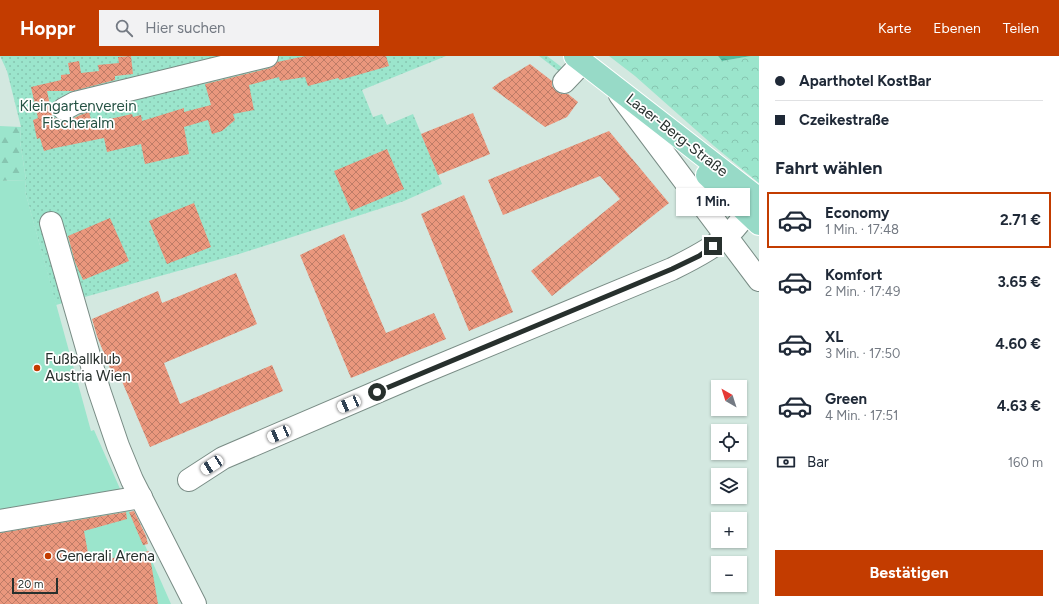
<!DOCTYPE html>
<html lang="de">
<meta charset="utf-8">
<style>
:root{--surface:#fff;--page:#f2f2f3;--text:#1f2937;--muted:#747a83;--line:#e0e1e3;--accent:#c33c00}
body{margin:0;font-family:Figtree,sans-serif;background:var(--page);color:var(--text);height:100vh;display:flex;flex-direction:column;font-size:15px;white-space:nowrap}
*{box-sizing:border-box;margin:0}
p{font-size:13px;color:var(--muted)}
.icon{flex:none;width:22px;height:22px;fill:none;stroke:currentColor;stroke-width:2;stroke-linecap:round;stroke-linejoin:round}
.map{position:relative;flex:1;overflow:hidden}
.side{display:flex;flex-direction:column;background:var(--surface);width:300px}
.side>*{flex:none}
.hud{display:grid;align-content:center;height:88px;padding:0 16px;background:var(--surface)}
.needle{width:26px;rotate:321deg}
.controls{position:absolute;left:711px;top:324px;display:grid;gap:8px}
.controls a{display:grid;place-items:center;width:36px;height:36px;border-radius:0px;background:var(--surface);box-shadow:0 1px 3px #0004;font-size:20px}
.scale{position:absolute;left:12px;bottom:10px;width:46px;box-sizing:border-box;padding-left:4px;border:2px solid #27302d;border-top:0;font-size:11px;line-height:14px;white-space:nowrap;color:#27302d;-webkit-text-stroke:3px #fff;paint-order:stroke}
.end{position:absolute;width:18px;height:18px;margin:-9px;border:5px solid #27302d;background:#fff;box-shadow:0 0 0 2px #fff}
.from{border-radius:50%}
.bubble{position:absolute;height:28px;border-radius:0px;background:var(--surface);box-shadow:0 1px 3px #0004;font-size:13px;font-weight:700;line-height:28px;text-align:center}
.car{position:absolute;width:12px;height:24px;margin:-12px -6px;border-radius:5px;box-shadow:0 0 3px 1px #0007;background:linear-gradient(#fff 24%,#345 0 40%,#fff 0 76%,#345 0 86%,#fff 0)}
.hud b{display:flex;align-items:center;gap:14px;height:38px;font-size:15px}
.hud b+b{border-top:1px solid var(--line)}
.hud i{width:10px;height:10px;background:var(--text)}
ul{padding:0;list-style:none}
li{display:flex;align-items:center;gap:12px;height:56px;margin:0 8px 6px;padding:0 8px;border:2px solid transparent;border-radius:0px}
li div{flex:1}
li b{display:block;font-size:15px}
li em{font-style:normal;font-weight:700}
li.selected{border-color:var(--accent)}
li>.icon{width:36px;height:36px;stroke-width:1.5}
h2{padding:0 16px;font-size:18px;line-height:48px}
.pay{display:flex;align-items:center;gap:10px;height:44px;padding:0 16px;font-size:15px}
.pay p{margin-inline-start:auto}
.primary-button{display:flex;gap:8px;margin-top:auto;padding:8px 16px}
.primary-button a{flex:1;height:46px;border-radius:0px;background:var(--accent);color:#fff;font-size:16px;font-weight:700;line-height:46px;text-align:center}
header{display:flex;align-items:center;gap:24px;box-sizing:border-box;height:56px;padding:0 20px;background:var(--accent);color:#fff}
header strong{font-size:19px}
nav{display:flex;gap:22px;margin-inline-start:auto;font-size:14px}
.search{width:280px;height:36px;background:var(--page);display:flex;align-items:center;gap:10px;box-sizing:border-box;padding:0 14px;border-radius:0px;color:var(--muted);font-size:15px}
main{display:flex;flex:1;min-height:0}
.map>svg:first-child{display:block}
.grass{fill:url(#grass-dots)}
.forest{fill:url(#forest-firs)}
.park{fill:url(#park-crowns)}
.pitch{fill:#9be5cc}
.water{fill:url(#water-waves)}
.building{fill:url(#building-cross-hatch)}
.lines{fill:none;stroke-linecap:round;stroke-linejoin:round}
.minor-casing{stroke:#798c85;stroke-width:24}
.major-casing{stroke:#fff;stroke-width:24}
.minor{stroke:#fff;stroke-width:22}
.major{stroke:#97dac7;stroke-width:22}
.route{stroke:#27302d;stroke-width:5}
.poi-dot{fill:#c33c00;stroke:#fff;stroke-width:1.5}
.labels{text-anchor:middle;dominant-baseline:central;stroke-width:3.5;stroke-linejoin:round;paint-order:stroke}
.park-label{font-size:15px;fill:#255244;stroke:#fff}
.street-label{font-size:15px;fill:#27302d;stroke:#fff}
.poi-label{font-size:15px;fill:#27302d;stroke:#fff;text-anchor:start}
</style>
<header>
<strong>Hoppr</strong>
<div class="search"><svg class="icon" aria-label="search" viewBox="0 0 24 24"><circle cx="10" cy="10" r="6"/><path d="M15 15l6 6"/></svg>Hier suchen</div>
<nav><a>Karte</a><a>Ebenen</a><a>Teilen</a></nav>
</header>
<main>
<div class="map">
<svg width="759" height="548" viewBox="0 0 759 548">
<defs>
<pattern id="grass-dots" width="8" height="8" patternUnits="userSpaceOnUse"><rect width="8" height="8" fill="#9be5cc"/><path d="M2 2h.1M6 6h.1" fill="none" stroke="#86c5b0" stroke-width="1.8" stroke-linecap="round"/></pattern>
<pattern id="forest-firs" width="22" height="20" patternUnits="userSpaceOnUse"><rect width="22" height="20" fill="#9be5cc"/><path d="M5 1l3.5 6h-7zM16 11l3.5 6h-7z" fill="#86c5b0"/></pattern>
<pattern id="park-crowns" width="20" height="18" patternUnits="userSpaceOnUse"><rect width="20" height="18" fill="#9be5cc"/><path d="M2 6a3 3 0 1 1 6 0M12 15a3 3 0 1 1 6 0" fill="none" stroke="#86c5b0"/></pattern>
<pattern id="water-waves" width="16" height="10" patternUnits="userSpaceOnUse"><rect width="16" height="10" fill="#56bea0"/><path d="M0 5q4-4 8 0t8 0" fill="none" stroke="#479b83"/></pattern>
<pattern id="building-cross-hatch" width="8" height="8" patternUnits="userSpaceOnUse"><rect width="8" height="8" fill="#ea977d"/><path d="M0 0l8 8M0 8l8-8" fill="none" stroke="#be7c67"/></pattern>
</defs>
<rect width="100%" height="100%" fill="#d3e8e0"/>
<!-- grass -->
<g class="grass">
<polygon points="0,0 446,0 362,34 373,61 382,58 387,69 413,58 442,128 404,145 239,198 56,249 25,135 26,124 20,85 21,71 7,15"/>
<polygon points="539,0 547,0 568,16 565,20"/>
</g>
<!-- forest -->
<polygon class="forest" points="0,70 21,71 20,85 26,124 0,125"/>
<!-- park -->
<polygon class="park" points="609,0 718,0 722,5 751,0 759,0 759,127 714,90 635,20"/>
<!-- pitch -->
<polygon class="pitch" points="26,124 25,135 91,375 94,374 171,548 0,548 0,125"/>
<!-- water -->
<polygon class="water" points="718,0 751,0 722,5"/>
<!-- building -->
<g class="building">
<polygon points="131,0 133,18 115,20 115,24 73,35 47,35 53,63 56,62 58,64 64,65 70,64 80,59 89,56 92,67 132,58 133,61 141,59 142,65 184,52 184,56 211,49 205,28 270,12 275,9 277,6 306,0 386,0 389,10 340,24 338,22 308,30 305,21 280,25 279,21 249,29 254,54 233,58 235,64 222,75 212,78 208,64 184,71 189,98 145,108 141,88 107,96 104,82 55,92 44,95 40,82 37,83 33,64 38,62 31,31 61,24 61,19 70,18 68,7 79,5 81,17 99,15 98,9 119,7 118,1"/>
<polygon points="530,8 552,25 552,30 556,35 561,38 568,38 578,46 567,61 545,71 492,32 500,26"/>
<polygon points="473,57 490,98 438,119 421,78"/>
<polygon points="609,75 669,147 552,240 531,215 620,143 600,120 503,159 488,124"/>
<polygon points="387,93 404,133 351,155 334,115"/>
<polygon points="464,139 513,256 469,275 421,158"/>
<polygon points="194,147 211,191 167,208 149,165"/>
<polygon points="110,162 129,205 83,224 75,206 68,180"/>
<polygon points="344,178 386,277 434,257 446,283 351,322 300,199"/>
<polygon points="236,217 257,268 164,307 180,348 272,309 283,335 150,391 121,323 115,325 97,280 92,263 158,235 162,247"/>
<polygon points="134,455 146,480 148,488 143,489 129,456"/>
<polygon points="126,456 127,463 84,475 88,497 103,504 149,495 158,548 0,548 0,477"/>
</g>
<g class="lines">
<defs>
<g id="minor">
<polyline points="564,26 583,6"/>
<polyline points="620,39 759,224"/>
<polyline points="64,53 75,47 267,0"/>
<polyline points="51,167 99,334 118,390 132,424 195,548"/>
<path d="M189 424 223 402 419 318 672 213C694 202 724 187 739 167 746 159 750 150 755 140"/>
<polyline points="0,465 141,441"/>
</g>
<g id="major">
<polyline points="575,0 759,143"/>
<polyline points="707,119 759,168"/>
</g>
</defs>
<!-- minor casing -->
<use href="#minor" class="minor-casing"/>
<!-- major casing -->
<use href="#major" class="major-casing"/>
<!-- minor -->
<use href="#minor" class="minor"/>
<!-- major -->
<use href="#major" class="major"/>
</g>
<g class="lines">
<!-- route -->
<polyline class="route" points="377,336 672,213 699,200 713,190"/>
</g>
<!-- markers -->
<g class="poi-dot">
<circle cx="37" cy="312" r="4"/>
<circle cx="48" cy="500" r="4"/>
</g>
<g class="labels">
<!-- park labels -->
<g class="park-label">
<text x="78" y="50">Kleingartenverein<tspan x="78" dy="17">Fischeralm</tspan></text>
</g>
<!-- street labels -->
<g class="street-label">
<text transform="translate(677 79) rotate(38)">Laaer-Berg-Straße</text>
</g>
<!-- poi labels -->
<g class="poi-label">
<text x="45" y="303">Fußballklub<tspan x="45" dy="17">Austria Wien</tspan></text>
<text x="56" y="500">Generali Arena</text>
</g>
</g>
</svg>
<div class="controls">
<a><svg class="needle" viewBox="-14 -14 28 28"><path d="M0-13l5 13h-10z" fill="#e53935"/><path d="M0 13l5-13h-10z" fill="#747a83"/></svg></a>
<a><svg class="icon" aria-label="locate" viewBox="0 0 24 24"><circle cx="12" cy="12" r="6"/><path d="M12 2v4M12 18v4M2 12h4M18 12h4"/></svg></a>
<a><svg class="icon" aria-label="layers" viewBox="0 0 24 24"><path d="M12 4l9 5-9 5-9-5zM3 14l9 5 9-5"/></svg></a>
<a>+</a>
<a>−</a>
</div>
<div class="scale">20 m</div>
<i class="end from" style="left:377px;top:336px"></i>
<i class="end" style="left:713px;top:190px"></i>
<div class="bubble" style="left:676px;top:132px;width:74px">1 Min.</div>
<i class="car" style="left:349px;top:348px;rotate:247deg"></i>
<i class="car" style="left:279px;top:378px;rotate:247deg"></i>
<i class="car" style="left:212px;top:409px;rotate:237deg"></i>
</div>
<section class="side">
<div class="hud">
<b><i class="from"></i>Aparthotel KostBar</b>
<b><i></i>Czeikestraße</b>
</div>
<h2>Fahrt wählen</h2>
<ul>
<li class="selected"><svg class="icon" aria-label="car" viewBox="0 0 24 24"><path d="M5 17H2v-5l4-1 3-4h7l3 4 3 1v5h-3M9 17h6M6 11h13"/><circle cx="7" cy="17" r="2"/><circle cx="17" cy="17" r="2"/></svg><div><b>Economy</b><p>1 Min. · 17:48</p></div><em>2.71 €</em></li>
<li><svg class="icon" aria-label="car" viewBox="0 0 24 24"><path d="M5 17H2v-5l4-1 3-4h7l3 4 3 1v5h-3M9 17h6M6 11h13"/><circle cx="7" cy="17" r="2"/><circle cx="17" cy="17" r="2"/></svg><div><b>Komfort</b><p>2 Min. · 17:49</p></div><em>3.65 €</em></li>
<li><svg class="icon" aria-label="car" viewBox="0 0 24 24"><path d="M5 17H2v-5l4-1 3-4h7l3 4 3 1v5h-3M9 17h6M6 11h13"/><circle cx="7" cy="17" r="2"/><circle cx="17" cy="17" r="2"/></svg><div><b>XL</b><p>3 Min. · 17:50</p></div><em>4.60 €</em></li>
<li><svg class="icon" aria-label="car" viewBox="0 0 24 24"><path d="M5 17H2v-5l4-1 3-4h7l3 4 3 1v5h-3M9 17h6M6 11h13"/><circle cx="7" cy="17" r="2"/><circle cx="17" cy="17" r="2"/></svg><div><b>Green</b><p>4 Min. · 17:51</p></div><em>4.63 €</em></li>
</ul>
<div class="pay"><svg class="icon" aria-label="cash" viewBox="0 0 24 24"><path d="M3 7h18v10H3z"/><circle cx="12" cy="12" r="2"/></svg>Bar<p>160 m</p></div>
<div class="primary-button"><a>Bestätigen</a></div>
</section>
</main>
